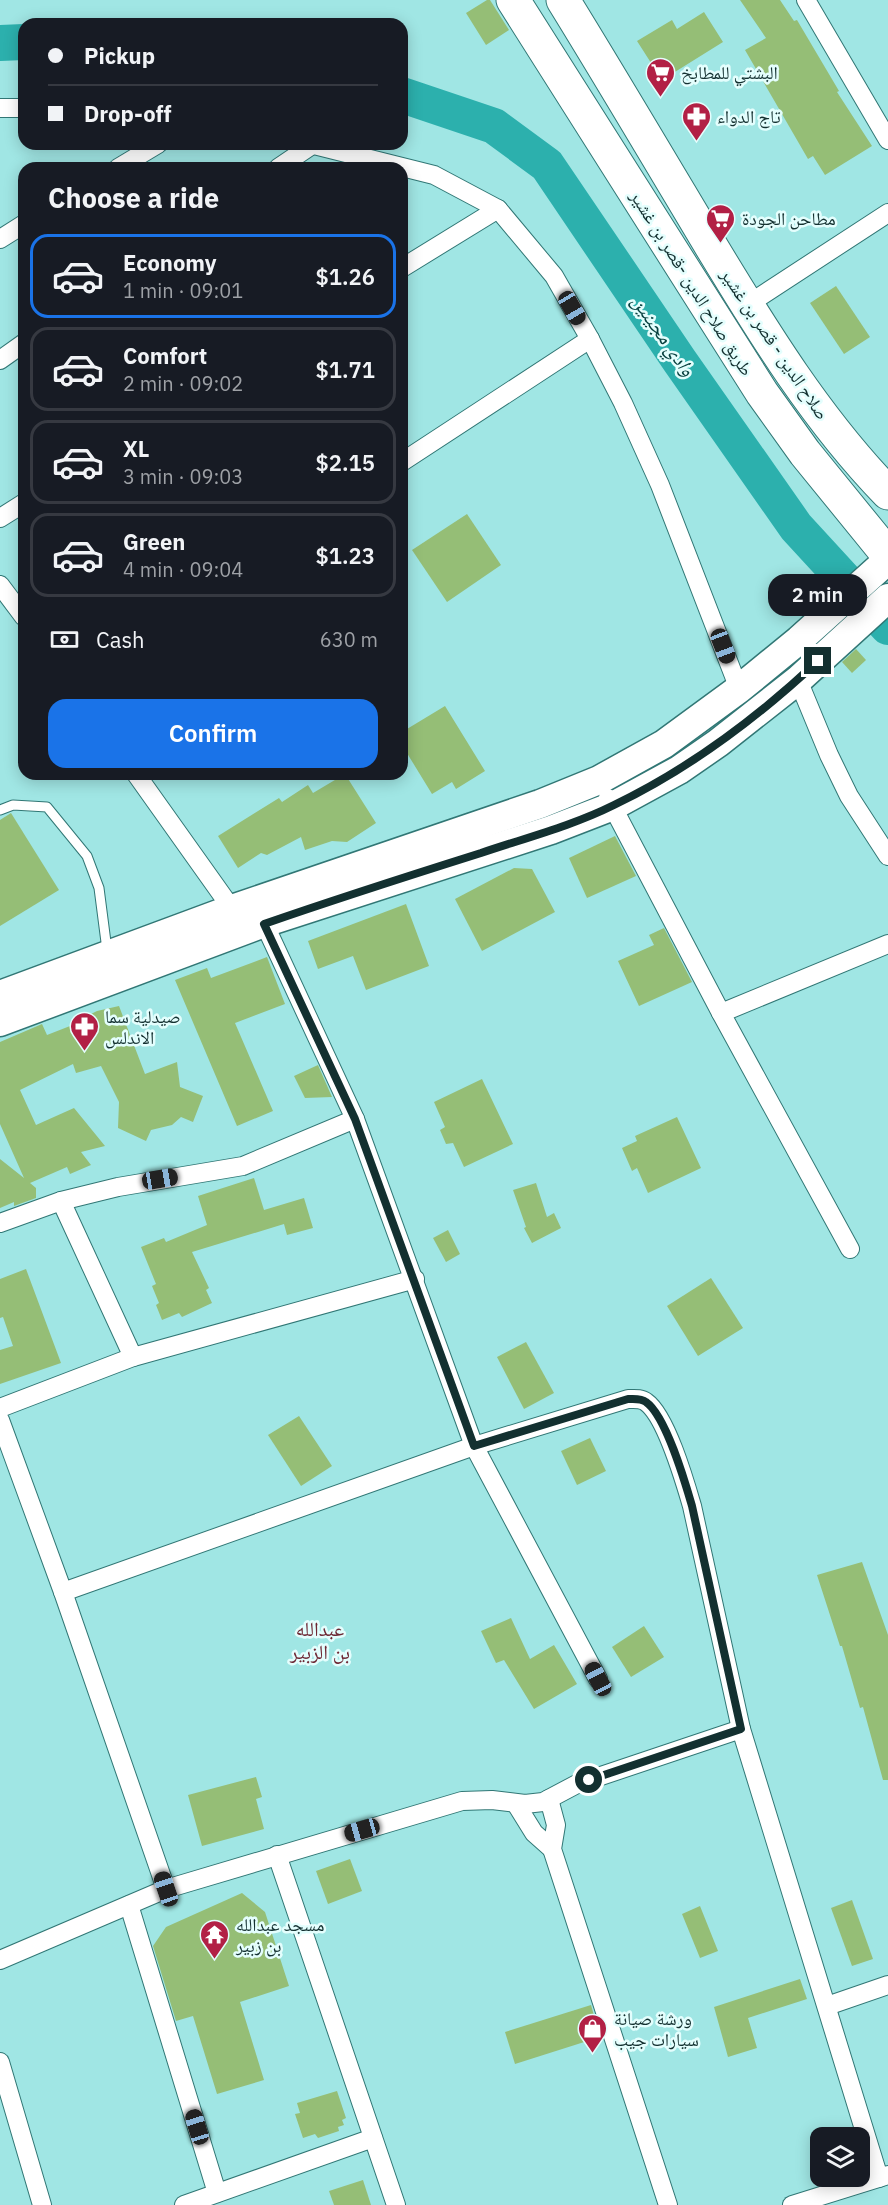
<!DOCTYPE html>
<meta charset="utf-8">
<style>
:root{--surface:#171b24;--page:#242831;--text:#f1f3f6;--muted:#9ea1a6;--line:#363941;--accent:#1a73e8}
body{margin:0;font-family:"IBM Plex Sans","Noto Naskh Arabic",sans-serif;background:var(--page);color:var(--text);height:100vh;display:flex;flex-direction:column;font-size:22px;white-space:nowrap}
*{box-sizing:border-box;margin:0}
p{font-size:20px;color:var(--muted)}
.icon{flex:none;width:33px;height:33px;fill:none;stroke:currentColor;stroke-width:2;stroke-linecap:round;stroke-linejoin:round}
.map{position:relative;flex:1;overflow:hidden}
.panel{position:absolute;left:18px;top:162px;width:390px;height:618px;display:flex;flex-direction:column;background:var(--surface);border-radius:18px;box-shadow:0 3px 15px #0003}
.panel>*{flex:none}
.guide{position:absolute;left:18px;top:18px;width:390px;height:132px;border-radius:18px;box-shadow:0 3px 15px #0003;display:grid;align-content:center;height:132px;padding:0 30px;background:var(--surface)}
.controls{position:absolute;left:810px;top:2127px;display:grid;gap:12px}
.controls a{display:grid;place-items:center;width:60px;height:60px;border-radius:12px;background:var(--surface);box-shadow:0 3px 15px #0003;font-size:30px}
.end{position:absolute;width:27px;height:27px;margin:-14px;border:8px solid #133030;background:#fff;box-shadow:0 0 0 3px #fff}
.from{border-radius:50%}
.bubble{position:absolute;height:42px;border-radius:18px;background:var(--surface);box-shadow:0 3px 15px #0003;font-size:20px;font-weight:600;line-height:42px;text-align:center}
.car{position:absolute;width:18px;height:36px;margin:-18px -9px;border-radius:8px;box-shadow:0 0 4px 2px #0007;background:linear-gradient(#222 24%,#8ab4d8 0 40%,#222 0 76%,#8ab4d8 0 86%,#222 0)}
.guide b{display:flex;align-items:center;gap:21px;height:57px;font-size:22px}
.guide b+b{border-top:2px solid var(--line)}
.guide i{width:15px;height:15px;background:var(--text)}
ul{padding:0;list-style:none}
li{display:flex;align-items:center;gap:18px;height:84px;margin:0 12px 9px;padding:0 18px;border:3px solid var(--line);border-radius:18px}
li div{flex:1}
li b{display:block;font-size:22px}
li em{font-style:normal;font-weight:600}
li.active{border-color:var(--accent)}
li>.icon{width:54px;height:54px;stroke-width:1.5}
h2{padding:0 30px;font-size:27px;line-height:72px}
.pay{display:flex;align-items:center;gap:15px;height:66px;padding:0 30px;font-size:22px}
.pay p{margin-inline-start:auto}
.action{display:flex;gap:12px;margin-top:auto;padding:12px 30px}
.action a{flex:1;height:69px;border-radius:18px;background:var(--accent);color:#fff;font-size:24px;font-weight:600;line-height:69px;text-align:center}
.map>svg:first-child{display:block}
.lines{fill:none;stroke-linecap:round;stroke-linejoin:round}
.river{stroke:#2cb0ad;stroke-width:36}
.building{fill:#95be76}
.lane-casing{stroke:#317775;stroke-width:11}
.street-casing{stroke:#317775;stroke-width:20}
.primary-casing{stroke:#317775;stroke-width:31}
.highway-casing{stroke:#317775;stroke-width:35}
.lane{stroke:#fff;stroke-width:9}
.street{stroke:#fff;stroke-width:18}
.primary{stroke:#fff;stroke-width:28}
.highway{stroke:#fff;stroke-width:33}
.route{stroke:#133030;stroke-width:8}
.labels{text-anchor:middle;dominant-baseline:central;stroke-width:5;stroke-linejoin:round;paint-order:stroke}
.poi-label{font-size:18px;fill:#133030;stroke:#e4fefd;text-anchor:start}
.street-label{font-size:18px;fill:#133030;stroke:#e4fefd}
.water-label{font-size:20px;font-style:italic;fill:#094241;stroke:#e4fefd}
.neighbourhood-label{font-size:20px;fill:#6d2733;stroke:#e4fefd}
</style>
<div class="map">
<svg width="888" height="2205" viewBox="0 0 888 2205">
<rect width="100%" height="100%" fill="#a0e6e4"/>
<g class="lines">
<!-- river -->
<g class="river">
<polyline points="0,43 24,42"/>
<polyline points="402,95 494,126 547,165 679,360 796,527 888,627"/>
</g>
</g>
<!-- building -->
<g class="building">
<polygon points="487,0 490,0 509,30 486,45 466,13"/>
<polygon points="740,0 780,0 794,21 797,20 839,91 837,92 872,146 825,175 813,156 808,159 745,50 766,38"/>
<polygon points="704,12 723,42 662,80 637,41 672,20 677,29"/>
<polygon points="836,286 870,337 844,354 810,303"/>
<polygon points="467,514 501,565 447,602 412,550"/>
<polygon points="856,649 866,660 852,673 842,662"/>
<polygon points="445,706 485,771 456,789 452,782 432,794 402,745 402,732"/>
<polygon points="345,774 376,823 347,842 332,841 305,850 301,837 267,855 261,853 238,868 218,836 279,798 282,802 308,785 313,793"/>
<polygon points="11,813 59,890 0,926 0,820"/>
<polygon points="615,836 636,876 587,898 569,858"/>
<polygon points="514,868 532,869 555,912 482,951 455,899"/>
<polygon points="406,904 429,966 366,990 353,956 318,969 308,941"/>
<polygon points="664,928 692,982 639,1006 618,961 654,945 649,935"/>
<polygon points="267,957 285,1004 235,1023 273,1111 237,1126 175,980 207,968 211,978"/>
<polygon points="119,1006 145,1074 177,1062 180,1087 203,1096 193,1122 181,1117 172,1125 151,1130 146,1141 118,1128 119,1102 101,1066 76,1073 73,1064 20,1090 36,1125 74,1108 105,1146 81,1152 91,1165 70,1174 67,1167 30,1183 36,1188 36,1198 14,1206 14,1202 0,1208 0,1159 24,1178 0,1124 0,1042 42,1024 47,1035 88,1019 89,1015 97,1011"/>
<polygon points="318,1065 332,1097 305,1098 294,1076"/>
<polygon points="482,1079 513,1144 464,1167 453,1143 446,1144 440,1130 445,1127 434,1102"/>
<polygon points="677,1117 701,1168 648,1193 637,1168 632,1171 622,1148 637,1141 635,1136"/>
<polygon points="254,1178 264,1210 304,1198 313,1228 287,1235 284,1224 192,1252 209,1288 206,1290 212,1303 182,1317 179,1313 162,1320 156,1305 159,1303 152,1286 156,1284 141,1247 164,1238 166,1242 207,1225 198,1196"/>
<polygon points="536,1183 547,1217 554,1213 561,1228 532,1243 524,1228 526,1227 513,1190"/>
<polygon points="448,1230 460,1254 446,1262 433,1238"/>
<polygon points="26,1269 61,1363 0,1384 0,1350 13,1346 3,1317 0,1318 0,1279"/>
<polygon points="711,1278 743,1328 698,1356 667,1306"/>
<polygon points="526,1342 554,1393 524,1409 497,1357"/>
<polygon points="299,1416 332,1466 301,1486 268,1435"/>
<polygon points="590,1438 606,1471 577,1485 561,1451"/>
<polygon points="862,1562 888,1635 888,1780 883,1780 863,1707 860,1708 842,1646 840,1646 817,1575"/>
<polygon points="511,1618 530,1659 554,1645 577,1684 534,1709 504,1660 496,1663 481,1631"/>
<polygon points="644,1626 664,1657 631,1677 612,1647"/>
<polygon points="256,1777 262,1797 256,1799 264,1829 202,1846 188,1795"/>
<polygon points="350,1859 362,1891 328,1904 316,1871"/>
<polygon points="242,1893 265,1912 289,1986 240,2002 264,2080 217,2094 193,2016 176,2021 153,1946 166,1927"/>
<polygon points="852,1900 873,1959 852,1966 831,1908"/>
<polygon points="700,1906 718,1951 700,1958 682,1914"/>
<polygon points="800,1979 807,1999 748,2018 757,2048 728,2057 714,2007"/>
<polygon points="591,2005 600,2037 515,2064 505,2032"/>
<polygon points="337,2091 346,2118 342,2120 344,2125 338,2127 339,2131 318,2138 315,2134 303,2138 295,2114 300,2113 297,2103"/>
<polygon points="363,2180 371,2205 334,2205 329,2191"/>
</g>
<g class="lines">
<defs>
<polyline id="lane" points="0,810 13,805 47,807 87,856 99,888 107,950"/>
<g id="street">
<polyline points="806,0 888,140"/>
<polyline points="0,108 24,108"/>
<polyline points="310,144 434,175 498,209 554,276 590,339 623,403 660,485 739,689"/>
<polyline points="118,168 158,144"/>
<polyline points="278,168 312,145"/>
<polyline points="0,239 24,224"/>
<polyline points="402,268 498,209"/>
<polyline points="747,305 888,213"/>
<polyline points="0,360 24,343"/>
<polyline points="402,462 590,339"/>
<polyline points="0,518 24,503"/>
<polyline points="0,585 24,617"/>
<polyline points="798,680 829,755 849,796 888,856"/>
<polyline points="136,774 232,909"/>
<polyline points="608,798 721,1013 850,1249"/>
<polyline points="264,923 355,1119 474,1446 598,1679"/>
<polyline points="721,1013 888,944"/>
<polyline points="61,1201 133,1357"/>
<polyline points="0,1223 61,1201 118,1187 243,1166 355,1119"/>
<polyline points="0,1408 133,1357 415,1279"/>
<polyline points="0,1420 63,1592 166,1889"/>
<path d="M63 1592 474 1446 628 1399C634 1399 641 1398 646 1402 666 1416 685 1482 692 1506L741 1729 879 2178"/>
<polyline points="549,1799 556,1825 552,1849 668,2205"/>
<polyline points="516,1804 534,1833 552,1849"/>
<polyline points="277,1855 396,2205"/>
<polyline points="129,1905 217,2193"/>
<polyline points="0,1960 166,1889 462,1801 492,1800 525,1804 543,1802 577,1784 741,1729"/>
<polyline points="827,2006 888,1985"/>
<polyline points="0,2062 42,2205"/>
<polyline points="184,2205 373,2138"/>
<polyline points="792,2205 888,2175"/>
</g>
<g id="primary">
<polyline points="0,995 232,909 540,804 599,780 664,744 739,689 799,640 888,560"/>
<polyline points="0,1022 264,923 551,830 613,806 679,770 718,743 798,680 888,598"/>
</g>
<g id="highway">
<polyline points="513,0 762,393 805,453 888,555"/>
<path d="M563 0C613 81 662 164 711 246 763 332 817 420 888 493"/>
</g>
</defs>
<!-- lane casing -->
<use href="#lane" class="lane-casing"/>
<!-- street casing -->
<use href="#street" class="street-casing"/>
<!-- primary casing -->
<use href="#primary" class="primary-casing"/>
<!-- highway casing -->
<use href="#highway" class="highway-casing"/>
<!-- lane -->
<use href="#lane" class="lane"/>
<!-- street -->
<use href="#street" class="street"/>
<!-- primary -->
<use href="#primary" class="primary"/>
<!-- highway -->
<use href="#highway" class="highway"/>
</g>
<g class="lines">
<!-- route -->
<path class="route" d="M589 1780 741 1729 692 1506C685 1482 666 1416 646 1402 641 1398 634 1399 628 1399L474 1446 355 1119 264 924C336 899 408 876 481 853 525 838 572 826 614 805 689 769 757 718 818 661"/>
</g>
<!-- icons -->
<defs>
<symbol id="supermarket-pin" viewBox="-11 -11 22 30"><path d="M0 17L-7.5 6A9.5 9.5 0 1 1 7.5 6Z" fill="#b22045" stroke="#e4fefd"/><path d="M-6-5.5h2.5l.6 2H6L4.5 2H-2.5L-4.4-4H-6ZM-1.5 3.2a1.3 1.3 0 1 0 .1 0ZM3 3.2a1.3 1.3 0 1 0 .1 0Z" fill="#fff"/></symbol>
<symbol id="pharmacy-pin" viewBox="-11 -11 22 30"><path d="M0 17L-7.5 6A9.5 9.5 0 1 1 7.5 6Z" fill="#b22045" stroke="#e4fefd"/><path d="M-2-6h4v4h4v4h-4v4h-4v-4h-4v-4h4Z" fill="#fff"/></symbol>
<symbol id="temple-pin" viewBox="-11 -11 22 30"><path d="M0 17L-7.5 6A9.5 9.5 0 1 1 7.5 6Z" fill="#b22045" stroke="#e4fefd"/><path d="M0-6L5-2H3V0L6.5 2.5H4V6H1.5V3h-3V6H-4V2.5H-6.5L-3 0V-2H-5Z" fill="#fff"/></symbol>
<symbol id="shop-pin" viewBox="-11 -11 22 30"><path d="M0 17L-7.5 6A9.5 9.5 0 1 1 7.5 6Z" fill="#b22045" stroke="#e4fefd"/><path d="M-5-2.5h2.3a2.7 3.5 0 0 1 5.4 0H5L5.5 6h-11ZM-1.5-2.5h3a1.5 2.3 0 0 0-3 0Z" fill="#fff"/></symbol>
</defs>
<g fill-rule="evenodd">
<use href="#supermarket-pin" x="644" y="56" width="33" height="45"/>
<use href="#pharmacy-pin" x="680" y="100" width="33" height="45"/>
<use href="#supermarket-pin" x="704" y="202" width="33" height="45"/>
<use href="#pharmacy-pin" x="68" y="1010" width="33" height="45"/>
<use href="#temple-pin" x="198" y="1918" width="33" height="45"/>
<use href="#shop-pin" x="576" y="2012" width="33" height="45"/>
</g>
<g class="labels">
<!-- poi labels -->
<g class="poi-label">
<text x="681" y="72">البشتي للمطابخ</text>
<text x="717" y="116">تاج الدواء</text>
<text x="742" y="218">مطاحن الجودة</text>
<text x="105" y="1016">صيدلية سما<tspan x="105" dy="21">الاندلس</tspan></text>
<text x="236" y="1924">مسجد عبدالله<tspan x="236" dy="21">بن زبير</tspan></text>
<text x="614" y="2018">ورشة صيانة<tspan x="614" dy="21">سيارات جيب</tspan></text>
</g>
<!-- street labels -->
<g class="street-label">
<text transform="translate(692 283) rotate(58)">طريق صلاح الدين -قصر بن غشير</text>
<text transform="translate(775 344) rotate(56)">صلاح الدين - قصر بن غشير</text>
</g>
<!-- water labels -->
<g class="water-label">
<text transform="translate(664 335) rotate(55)">وادي مجينين</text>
</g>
<!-- neighbourhood labels -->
<g class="neighbourhood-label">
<text x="320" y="1628">عبدالله<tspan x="320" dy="23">بن الزبير</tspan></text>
</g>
</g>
</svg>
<div class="controls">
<a><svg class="icon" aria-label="layers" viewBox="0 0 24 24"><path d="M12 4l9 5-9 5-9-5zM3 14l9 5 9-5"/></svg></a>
</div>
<i class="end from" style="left:589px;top:1780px"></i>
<i class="end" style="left:818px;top:661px"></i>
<div class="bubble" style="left:768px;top:574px;width:99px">2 min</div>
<i class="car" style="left:572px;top:308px;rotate:150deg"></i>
<i class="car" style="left:723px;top:646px;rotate:159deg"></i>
<i class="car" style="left:160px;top:1179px;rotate:81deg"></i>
<i class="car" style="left:598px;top:1679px;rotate:332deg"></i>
<i class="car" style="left:362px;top:1830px;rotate:254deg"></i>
<i class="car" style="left:166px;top:1889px;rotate:341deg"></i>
<i class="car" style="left:197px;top:2127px;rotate:343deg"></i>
<div class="guide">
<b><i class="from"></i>Pickup</b>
<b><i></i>Drop-off</b>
</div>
<section class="panel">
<h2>Choose a ride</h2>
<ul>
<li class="active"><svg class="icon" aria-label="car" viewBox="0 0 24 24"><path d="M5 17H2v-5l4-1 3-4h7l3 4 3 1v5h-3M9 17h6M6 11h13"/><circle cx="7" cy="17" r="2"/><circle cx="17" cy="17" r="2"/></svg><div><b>Economy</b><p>1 min · 09:01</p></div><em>$1.26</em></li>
<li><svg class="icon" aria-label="car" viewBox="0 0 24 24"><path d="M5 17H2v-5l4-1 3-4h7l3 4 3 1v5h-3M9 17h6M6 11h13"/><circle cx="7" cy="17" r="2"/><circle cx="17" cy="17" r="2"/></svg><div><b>Comfort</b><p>2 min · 09:02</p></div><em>$1.71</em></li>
<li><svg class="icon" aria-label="car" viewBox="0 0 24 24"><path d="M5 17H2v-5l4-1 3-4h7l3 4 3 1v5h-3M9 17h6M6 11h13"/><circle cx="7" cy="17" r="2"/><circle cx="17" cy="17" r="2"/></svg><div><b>XL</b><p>3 min · 09:03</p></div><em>$2.15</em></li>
<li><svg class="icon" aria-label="car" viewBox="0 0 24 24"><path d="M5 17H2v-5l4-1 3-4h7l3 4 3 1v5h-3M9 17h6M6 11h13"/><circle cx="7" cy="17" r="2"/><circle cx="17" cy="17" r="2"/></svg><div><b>Green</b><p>4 min · 09:04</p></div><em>$1.23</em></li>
</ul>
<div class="pay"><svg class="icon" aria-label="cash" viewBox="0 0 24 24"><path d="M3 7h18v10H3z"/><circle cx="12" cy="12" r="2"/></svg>Cash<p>630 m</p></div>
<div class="action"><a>Confirm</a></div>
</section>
</div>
